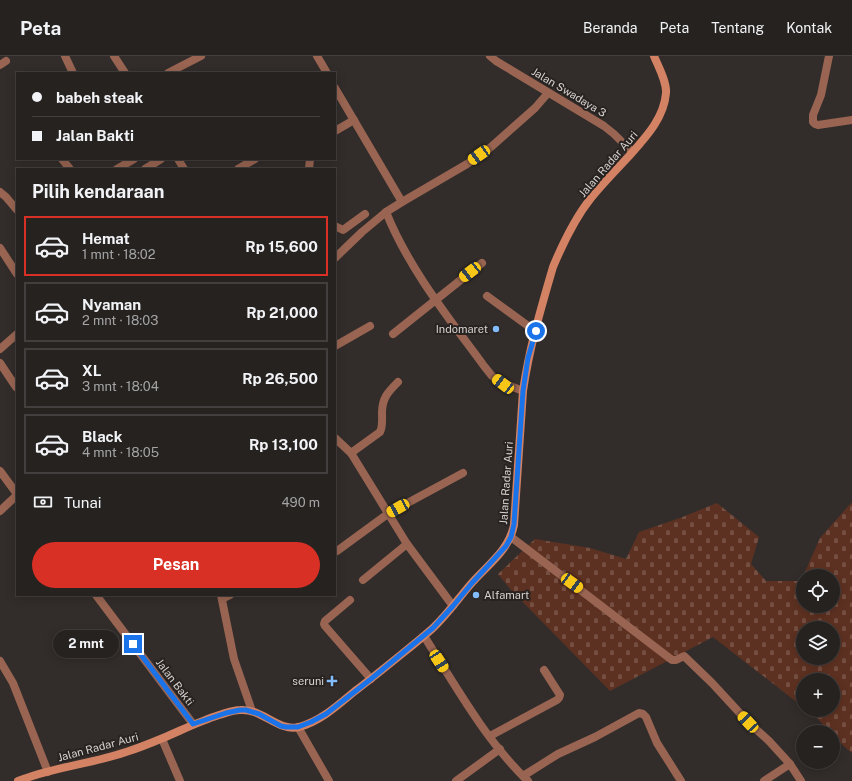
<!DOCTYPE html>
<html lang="id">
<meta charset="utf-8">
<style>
:root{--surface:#262220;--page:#2e2a29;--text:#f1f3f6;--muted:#a4a4a5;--line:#423f3e;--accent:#d93025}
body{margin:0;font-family:"Public Sans",sans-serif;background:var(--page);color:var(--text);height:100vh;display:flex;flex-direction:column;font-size:15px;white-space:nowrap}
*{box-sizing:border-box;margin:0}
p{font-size:13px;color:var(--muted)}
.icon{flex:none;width:22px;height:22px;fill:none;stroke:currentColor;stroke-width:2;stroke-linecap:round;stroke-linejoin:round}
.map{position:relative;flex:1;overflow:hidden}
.side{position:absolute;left:16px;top:112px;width:320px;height:428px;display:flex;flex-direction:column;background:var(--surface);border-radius:0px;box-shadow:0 2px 10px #0003,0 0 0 1px var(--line)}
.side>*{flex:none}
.top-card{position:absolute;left:16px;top:16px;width:320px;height:88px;border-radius:0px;box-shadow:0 2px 10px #0003,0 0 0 1px var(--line);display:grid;align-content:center;height:88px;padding:0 16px;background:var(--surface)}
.buttons{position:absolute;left:796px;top:513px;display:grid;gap:8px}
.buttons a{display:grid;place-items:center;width:44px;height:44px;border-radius:50%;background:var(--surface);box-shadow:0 2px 10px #0003,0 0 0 1px var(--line);font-size:20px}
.end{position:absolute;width:18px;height:18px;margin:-9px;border:5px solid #1a73e8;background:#fff;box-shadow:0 0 0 2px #fff}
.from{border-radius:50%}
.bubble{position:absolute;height:28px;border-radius:14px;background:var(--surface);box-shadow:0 2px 10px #0003,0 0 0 1px var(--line);font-size:13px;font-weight:700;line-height:28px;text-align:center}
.car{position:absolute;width:12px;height:24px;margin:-12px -6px;border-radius:5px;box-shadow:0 0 3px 1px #0007;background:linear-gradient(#f5c518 24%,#345 0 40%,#f5c518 0 76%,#345 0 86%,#f5c518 0)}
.top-card b{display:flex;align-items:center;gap:14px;height:38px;font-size:15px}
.top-card b+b{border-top:1px solid var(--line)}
.top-card i{width:10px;height:10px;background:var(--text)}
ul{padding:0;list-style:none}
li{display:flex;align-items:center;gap:12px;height:60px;margin:0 8px 6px;padding:0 8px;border:2px solid var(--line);border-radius:0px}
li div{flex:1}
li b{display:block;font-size:15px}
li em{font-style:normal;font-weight:700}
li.current{border-color:var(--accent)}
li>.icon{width:36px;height:36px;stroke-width:1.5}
h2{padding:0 16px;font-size:18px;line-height:48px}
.pay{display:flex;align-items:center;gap:10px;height:44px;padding:0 16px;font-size:15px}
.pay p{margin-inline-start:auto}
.primary-button{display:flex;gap:8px;margin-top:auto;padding:8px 16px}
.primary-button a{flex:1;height:46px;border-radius:24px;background:var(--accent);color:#fff;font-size:16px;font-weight:700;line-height:46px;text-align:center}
header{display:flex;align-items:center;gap:24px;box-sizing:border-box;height:56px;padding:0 20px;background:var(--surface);border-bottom:1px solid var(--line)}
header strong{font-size:19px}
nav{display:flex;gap:22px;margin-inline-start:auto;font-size:14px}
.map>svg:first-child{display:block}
.cemetery{fill:url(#cemetery-stones);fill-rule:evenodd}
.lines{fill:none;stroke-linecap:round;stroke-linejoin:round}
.minor{stroke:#996552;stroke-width:8}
.tertiary{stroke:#996552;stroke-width:8}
.secondary{stroke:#d48264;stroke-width:8}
.route{stroke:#1a73e8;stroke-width:5}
.poi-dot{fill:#82bcfa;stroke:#282321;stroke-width:1.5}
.labels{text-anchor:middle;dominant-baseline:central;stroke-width:4;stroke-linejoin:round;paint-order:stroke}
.street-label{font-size:11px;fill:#d6d3d1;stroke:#282321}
.poi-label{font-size:11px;fill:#d6d3d1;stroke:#282321;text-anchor:end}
</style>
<header>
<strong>Peta</strong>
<nav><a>Beranda</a><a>Peta</a><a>Tentang</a><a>Kontak</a></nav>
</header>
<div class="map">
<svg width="852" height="725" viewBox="0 0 852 725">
<defs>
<pattern id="cemetery-stones" width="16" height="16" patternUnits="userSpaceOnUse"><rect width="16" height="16" fill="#5d3121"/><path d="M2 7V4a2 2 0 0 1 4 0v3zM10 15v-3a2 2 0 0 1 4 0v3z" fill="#744e40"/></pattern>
</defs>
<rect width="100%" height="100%" fill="#322d2b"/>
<!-- cemetery -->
<path class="cemetery" d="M852 446V697L840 687 833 680V676H830L816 661 807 654H833V624H803V651L713 581 610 635 511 534 498 518 535 483 590 492 626 503 639 476 680 462 717 447 759 481 751 508 766 525H801L820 482ZM803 520H833V550H803ZM803 572H833V602H803Z"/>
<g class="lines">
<!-- minor -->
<g class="minor">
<polyline points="65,0 73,17"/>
<polyline points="114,0 125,17"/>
<polyline points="317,0 327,17"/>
<polyline points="490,0 496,5 604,70 614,78 632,96"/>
<polyline points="829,0 821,39 813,59 813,66 815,68 818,69 852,64"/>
<polyline points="0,9 6,5"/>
<polyline points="168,17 201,0"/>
<polyline points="335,32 402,146"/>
<polyline points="335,75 354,64"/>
<polyline points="62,103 70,113"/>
<polyline points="178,103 184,113"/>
<polyline points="117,113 134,103"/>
<polyline points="145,113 161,103"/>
<polyline points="238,113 255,103"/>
<polyline points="309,113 310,103"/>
<polyline points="0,136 6,141 17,154"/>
<path d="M386 156C409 213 448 261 484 310L492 320 503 327 523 335"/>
<polyline points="335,170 343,174 365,158"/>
<polyline points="0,192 17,218"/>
<polyline points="335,202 362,176 386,156 402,146 467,108 491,91 535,52 548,37"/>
<polyline points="487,240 535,275"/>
<polyline points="393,278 482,207"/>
<polyline points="335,290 370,270"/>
<polyline points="0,293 17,278"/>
<polyline points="0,307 16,331"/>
<polyline points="335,382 351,397 407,488 453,550"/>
<path d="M351 397 380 376C383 370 382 363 382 357 382 342 388 336 398 326"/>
<polyline points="0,415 17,438"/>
<polyline points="0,455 17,439"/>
<polyline points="511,481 672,604 676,604 684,600 712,627 748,666 769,685 790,708 801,725"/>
<polyline points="335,496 337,495 389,457 463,417"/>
<polyline points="363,524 407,488"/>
<polyline points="96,539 193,668"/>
<polyline points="221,539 234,603 252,655"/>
<polyline points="222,543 230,539"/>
<polyline points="350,544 325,565 324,568 325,570 371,623"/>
<polyline points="0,605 13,627 48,716"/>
<polyline points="298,671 329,725"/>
<polyline points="490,680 557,644 559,642 560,639 544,614"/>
<polyline points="162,683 180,725"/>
<polyline points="523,720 558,698 595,681 639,657 643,658 646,661 657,687 681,725"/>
<polyline points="456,725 500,693"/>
<polyline points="764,725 790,708"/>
</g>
<!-- tertiary -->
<path class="tertiary" d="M424 580C455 629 486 685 528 725"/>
<!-- secondary -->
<path class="secondary" d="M18 725C53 711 91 708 126 696 139 692 151 687 163 682 182 674 200 665 219 659 226 657 233 654 240 654 262 652 278 676 299 671 321 665 338 649 355 635 371 623 387 610 403 597 413 589 423 581 433 572 447 559 458 543 470 529 487 509 509 495 514 469L523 335C529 293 541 252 553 211 563 187 575 162 591 142 603 127 617 113 630 99 646 81 664 62 666 37 667 26 658 10 654 0"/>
</g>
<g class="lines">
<!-- route -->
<polyline class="route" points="133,588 193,668 226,657 240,654 246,654 259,658 281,670 286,671 298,671 311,666 326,658 371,623 433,572 453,550 472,527 497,500 506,490 511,481 514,468 523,335 528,302 536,275"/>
</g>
<!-- markers -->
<g class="poi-dot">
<circle cx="496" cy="273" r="4"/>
<circle cx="476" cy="539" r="4"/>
<path d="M330 619h4v4h4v4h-4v4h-4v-4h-4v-4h4z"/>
</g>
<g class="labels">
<!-- street labels -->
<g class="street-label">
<text transform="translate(569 36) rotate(31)">Jalan Swadaya 3</text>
<text transform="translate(608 108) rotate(-49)">Jalan Radar Auri</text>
<text transform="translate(506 427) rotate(-86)">Jalan Radar Auri</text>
<text transform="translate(175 626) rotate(53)">Jalan Bakti</text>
<text transform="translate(98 691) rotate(-15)">Jalan Radar Auri</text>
</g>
<!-- poi labels -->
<g class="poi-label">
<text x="488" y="273">Indomaret</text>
<text x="484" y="539" text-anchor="start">Alfamart</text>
<text x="324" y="625">seruni</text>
</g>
</g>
</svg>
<div class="buttons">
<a><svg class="icon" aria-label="locate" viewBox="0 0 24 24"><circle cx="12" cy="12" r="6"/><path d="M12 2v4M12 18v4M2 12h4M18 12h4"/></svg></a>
<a><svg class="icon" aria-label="layers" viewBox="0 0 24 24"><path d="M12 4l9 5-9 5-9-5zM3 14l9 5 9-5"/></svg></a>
<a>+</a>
<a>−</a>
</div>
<i class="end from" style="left:536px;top:275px"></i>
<i class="end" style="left:133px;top:588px"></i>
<div class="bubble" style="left:53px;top:574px;width:66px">2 mnt</div>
<i class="car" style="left:479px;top:99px;rotate:235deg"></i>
<i class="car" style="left:470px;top:216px;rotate:232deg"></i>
<i class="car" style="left:503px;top:328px;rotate:307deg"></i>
<i class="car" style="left:398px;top:452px;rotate:241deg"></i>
<i class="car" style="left:572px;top:527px;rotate:126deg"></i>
<i class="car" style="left:439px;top:605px;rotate:147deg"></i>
<i class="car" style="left:748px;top:666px;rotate:317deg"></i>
<div class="top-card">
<b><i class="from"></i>babeh steak</b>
<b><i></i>Jalan Bakti</b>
</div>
<section class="side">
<h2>Pilih kendaraan</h2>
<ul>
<li class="current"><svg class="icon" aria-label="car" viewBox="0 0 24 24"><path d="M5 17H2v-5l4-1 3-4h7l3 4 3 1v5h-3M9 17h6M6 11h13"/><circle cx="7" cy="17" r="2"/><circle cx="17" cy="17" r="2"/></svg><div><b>Hemat</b><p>1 mnt · 18:02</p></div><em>Rp 15,600</em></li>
<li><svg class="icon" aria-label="car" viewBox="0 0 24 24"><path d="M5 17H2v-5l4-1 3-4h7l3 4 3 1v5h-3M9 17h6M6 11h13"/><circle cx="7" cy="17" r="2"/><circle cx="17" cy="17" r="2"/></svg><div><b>Nyaman</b><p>2 mnt · 18:03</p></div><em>Rp 21,000</em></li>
<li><svg class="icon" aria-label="car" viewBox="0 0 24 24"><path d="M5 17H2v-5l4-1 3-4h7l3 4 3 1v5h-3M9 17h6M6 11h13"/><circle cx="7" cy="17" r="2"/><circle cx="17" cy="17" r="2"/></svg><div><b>XL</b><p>3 mnt · 18:04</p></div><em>Rp 26,500</em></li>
<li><svg class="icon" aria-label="car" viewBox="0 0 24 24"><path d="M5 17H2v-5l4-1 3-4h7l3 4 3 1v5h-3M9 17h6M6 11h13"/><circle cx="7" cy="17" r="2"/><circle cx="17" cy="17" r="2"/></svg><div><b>Black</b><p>4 mnt · 18:05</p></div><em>Rp 13,100</em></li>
</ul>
<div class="pay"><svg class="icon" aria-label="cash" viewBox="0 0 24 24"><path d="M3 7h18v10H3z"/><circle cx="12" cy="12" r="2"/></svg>Tunai<p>490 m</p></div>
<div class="primary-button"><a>Pesan</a></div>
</section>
</div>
